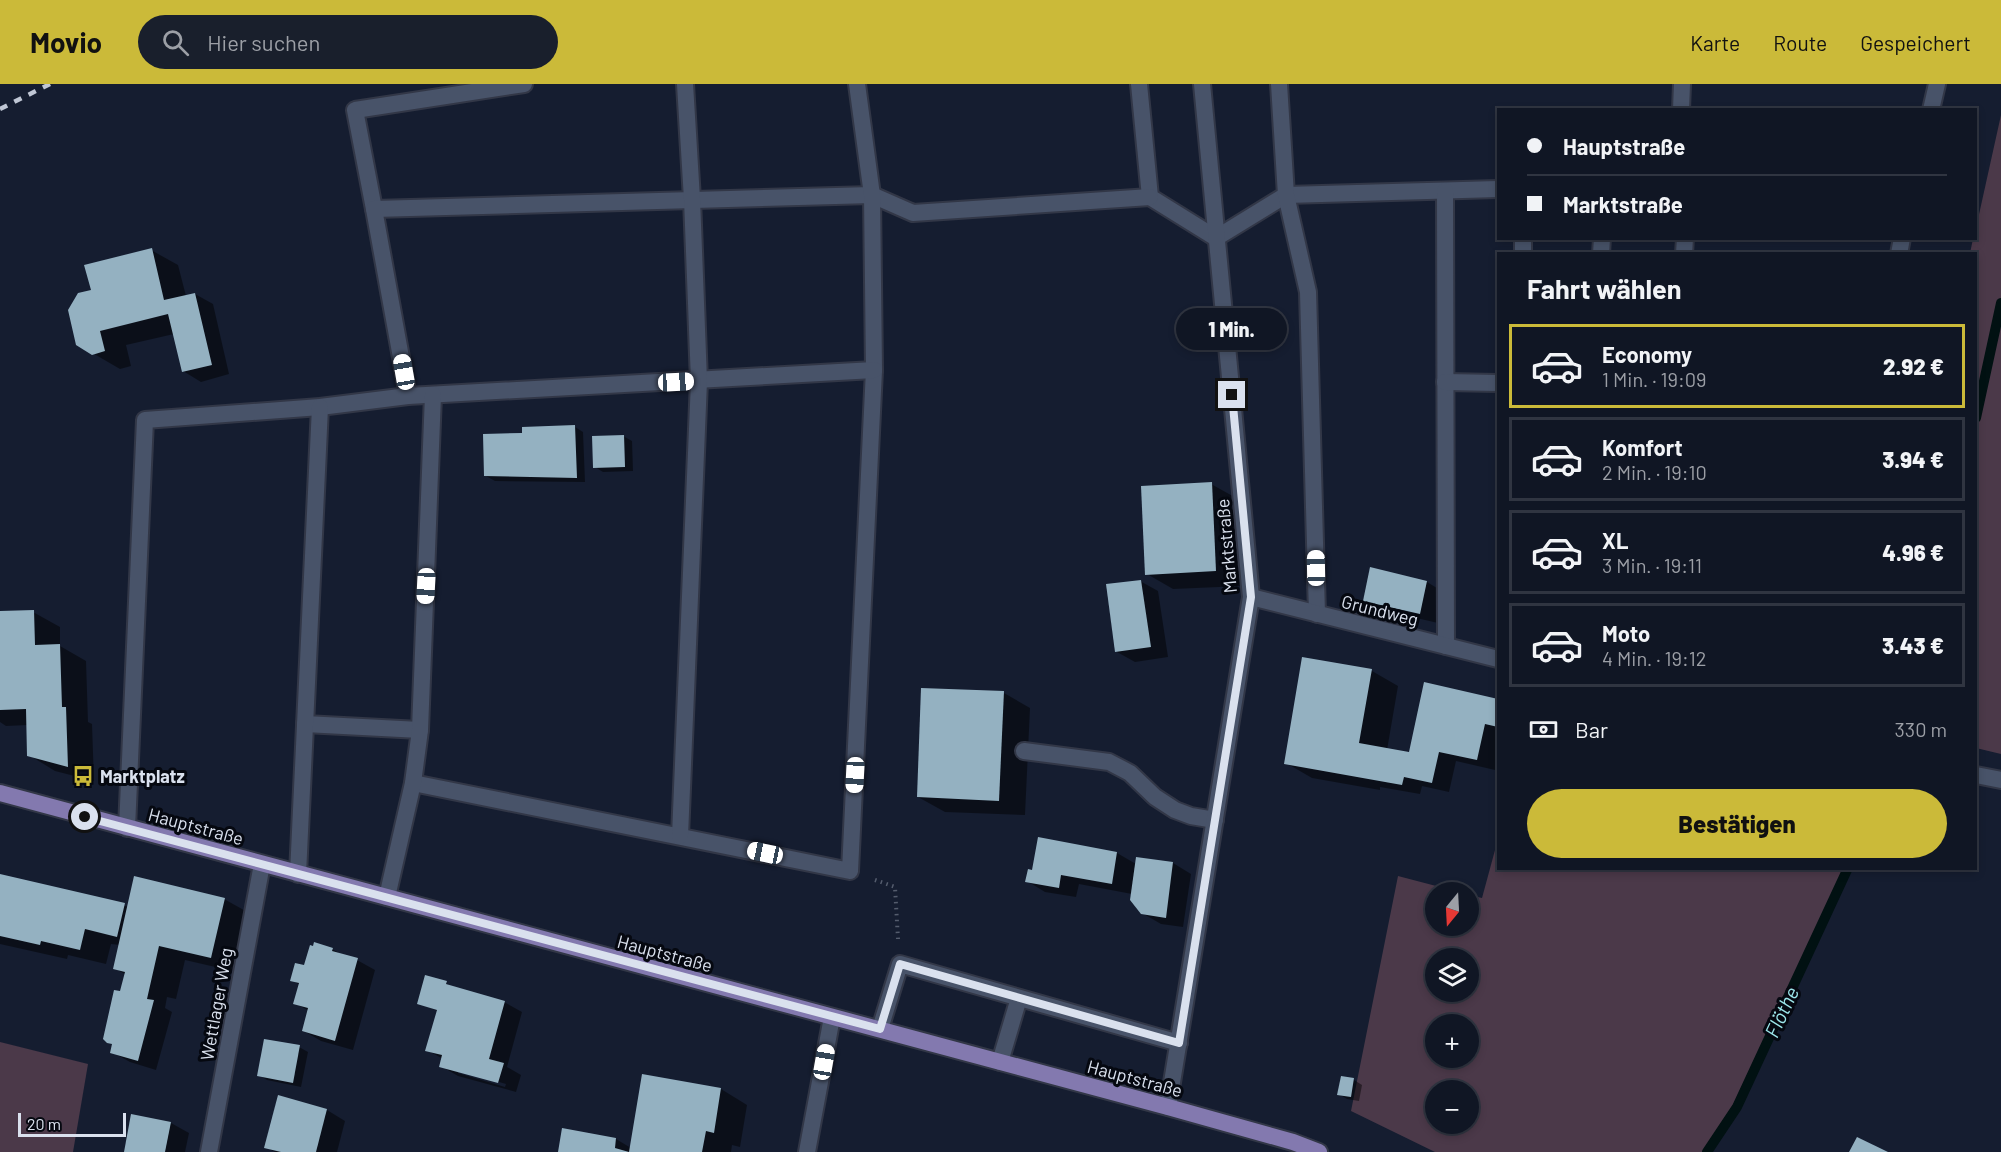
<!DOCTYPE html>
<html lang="de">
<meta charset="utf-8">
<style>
:root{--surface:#101624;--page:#191f2c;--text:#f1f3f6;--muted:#9c9fa6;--line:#303541;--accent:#cbba39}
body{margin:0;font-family:Barlow,sans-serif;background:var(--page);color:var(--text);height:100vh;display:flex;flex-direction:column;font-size:22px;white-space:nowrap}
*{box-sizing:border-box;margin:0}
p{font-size:20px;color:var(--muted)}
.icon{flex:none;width:33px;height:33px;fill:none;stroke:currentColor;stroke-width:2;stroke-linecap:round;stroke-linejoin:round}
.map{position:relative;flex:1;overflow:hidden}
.sheet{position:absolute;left:1497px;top:168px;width:480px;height:618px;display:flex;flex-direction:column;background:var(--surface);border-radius:0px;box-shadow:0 3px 9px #0003,0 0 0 2px var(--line)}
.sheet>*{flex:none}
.banner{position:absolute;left:1497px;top:24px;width:480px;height:132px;border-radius:0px;box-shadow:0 3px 9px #0003,0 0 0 2px var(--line);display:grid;align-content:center;height:132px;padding:0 30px;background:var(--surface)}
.needle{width:39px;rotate:198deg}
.buttons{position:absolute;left:1425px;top:798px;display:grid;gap:12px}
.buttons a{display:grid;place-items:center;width:54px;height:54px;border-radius:50%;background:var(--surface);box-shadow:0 3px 9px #0003,0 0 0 2px var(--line);font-size:30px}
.scale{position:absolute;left:18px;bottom:15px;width:108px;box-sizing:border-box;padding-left:6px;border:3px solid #dae1ee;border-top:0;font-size:16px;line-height:21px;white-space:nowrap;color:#dae1ee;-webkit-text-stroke:4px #050810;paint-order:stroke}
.end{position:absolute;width:27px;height:27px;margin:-14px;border:8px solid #dae1ee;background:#111;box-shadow:0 0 0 3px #111}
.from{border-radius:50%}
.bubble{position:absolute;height:42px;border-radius:21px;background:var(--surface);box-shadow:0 3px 9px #0003,0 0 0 2px var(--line);font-size:20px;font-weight:800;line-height:42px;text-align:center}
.car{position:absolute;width:18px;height:36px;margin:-18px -9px;border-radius:8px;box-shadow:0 0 4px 2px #0007;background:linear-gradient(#fff 24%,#345 0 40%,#fff 0 76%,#345 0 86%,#fff 0)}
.banner b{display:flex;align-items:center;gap:21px;height:57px;font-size:22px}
.banner b+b{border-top:2px solid var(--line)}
.banner i{width:15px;height:15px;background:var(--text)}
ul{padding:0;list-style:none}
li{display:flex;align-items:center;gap:18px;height:84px;margin:0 12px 9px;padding:0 18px;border:3px solid var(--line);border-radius:0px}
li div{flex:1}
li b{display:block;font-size:22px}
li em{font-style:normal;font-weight:800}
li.selected{border-color:var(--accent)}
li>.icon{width:54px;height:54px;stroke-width:1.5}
h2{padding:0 30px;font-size:27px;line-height:72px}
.pay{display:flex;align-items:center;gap:15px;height:66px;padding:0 30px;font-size:22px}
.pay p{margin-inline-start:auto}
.cta{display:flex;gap:12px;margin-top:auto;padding:12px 30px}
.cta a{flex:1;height:69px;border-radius:36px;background:var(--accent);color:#111;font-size:24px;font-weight:800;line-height:69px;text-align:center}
header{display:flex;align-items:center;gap:36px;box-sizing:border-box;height:84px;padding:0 30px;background:var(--accent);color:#111}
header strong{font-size:28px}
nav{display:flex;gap:33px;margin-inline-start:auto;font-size:21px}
.search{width:420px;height:54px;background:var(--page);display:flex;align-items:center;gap:15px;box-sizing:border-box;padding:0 21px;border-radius:33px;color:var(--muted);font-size:22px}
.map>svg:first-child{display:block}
.green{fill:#4b3949;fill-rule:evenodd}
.shadow{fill:#0007;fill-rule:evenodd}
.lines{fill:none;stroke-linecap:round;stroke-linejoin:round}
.stream{stroke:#011112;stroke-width:10}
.building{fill:#94b1c1}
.service-casing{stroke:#323747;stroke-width:20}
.minor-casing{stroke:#323747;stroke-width:20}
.primary-casing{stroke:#323747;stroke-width:20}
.path{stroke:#545c6d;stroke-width:4;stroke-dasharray:1.5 4.5;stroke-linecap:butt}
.service{stroke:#485369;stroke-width:16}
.minor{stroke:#485369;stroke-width:16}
.primary{stroke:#8379af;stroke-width:16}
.rail{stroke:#bfc6d4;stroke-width:4.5;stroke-dasharray:8 8;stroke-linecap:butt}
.route{stroke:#dae1ee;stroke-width:8}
.labels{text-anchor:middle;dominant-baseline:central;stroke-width:6;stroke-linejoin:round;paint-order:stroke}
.street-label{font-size:18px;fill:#dae1ee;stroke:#050810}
.poi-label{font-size:18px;font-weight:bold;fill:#dae1ee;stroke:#050810;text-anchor:start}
.water-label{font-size:20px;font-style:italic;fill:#9ce6ea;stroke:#050810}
</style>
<header>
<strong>Movio</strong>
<div class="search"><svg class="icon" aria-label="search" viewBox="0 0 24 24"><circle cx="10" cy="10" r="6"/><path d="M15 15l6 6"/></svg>Hier suchen</div>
<nav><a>Karte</a><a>Route</a><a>Gespeichert</a></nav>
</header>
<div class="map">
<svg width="2001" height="1068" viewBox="0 0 2001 1068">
<rect width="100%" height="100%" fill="#151d30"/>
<!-- green -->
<g class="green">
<polygon points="2001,31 2001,670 1976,664 1976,170 1970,169 1973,155 1976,154 1976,144"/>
<path d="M1498 755V784L1844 785 1733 1021 1702 1068H1435L1351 1027 1398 792 1459 808H1436V842H1468L1469 811 1482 814ZM1436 874H1468V908H1436ZM1436 940H1468V974H1436ZM1436 1006H1468V1040H1436Z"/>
<polygon points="0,958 88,980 73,1068 0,1068"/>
</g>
<!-- shadow -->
<g class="shadow">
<polygon points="151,166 178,181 186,212 195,210 213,220 229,290 201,298 183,287 174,250 126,261 131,282 120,285 77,260 92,207"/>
<polygon points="575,343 583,348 585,398 495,397 486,392 523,350"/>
<polygon points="623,352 632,357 633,387 603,388 595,383"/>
<polygon points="1211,400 1238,415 1242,502 1173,505 1147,490"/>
<polygon points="1372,485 1427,498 1445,509 1438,539 1382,526 1364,516"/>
<polygon points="1140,497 1158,507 1168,573 1135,578 1117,568"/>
<polygon points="33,528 60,543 60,562 86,577 88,638 92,640 94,697 55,687 29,671 28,641 6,642 0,638 0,529"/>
<polygon points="1304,575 1372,587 1398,602 1387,666 1410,670 1426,600 1498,617 1498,669 1495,686 1456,677 1449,708 1422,702 1420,710 1380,703 1380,706 1312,694 1286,679"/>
<polygon points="1004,609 1030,624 1025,731 945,728 918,713"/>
<polygon points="1040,755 1117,769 1136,780 1137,774 1173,779 1191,790 1183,843 1161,840 1142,829 1132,810 1079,800 1076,813 1045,808 1027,797 1034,788"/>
<polygon points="0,791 129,823 224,815 251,830 237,888 185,876 176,915 167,913 165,924 172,928 156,986 130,978 112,968 114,961 108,958 126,891 115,884 120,861 111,860 106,880 68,871 67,875 0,860"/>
<polygon points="332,865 344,872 357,876 375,886 353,966 321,957 304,947 309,927 295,919 300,901 292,896 305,883"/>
<path d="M444 898 452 903 504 918 522 928 507 983 521 991 516 1008 458 992 441 982 443 975 427 966 438 927 419 919ZM458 986 506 1000 505 1003 458 989Z"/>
<polygon points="299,963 308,968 301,1003 267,996 259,991"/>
<polygon points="643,992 721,1005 747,1021 740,1063 732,1061 731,1068 559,1068 563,1046 616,1055 631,1064"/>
<polygon points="1354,996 1362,1001 1359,1017 1347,1015 1339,1010"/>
<polygon points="327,1026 345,1037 337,1068 275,1068 266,1063"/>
<polygon points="171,1039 189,1049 185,1068 126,1068"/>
</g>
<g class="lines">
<!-- stream -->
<g class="stream">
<polyline points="1976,334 2001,219"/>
<polyline points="1707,1068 1737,1023 1848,784"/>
</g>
</g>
<!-- building -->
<g class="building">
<polygon points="152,164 164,216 195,209 212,281 182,288 168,230 100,247 105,267 92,271 76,261 68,226 78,209 91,206 84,181"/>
<polygon points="575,341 577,394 484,392 483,350 522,349 522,343"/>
<polygon points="624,351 625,383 593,384 592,352"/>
<polygon points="1212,398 1216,487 1145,491 1141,402"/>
<polygon points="1370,483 1427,497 1420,530 1363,517"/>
<polygon points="1141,496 1151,563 1115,568 1106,500"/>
<polygon points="34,526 35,561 60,560 62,623 66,623 68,683 27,672 26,625 0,626 0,527"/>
<polygon points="1302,573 1372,585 1359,659 1409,668 1424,598 1498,615 1498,643 1485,640 1477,676 1439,668 1432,699 1404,693 1402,701 1284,680"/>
<polygon points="921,604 1004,607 999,717 917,713"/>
<polygon points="1038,753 1117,768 1112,800 1061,791 1059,804 1025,798 1028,785 1032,786"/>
<polygon points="1136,773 1173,778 1166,834 1141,830 1130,816"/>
<polygon points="0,790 125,819 117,853 85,845 80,866 41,857 40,861 0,852"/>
<polygon points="134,792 225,814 211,874 159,862 147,915 154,916 138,977 110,969 112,960 107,959 103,955 114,906 120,907 125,888 113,885"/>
<polygon points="314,858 333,864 332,867 358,874 335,957 302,947 308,924 293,920 299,899 290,897 295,879 304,881 310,861 313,862"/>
<polygon points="425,891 447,897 446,900 505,917 489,975 504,979 498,999 439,983 442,971 425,967 437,926 417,920"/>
<polygon points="264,955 300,961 293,999 257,992"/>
<polygon points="642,990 721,1004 714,1049 706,1047 702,1068 629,1068"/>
<polygon points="1341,992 1354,994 1351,1013 1337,1011"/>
<polygon points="278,1011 327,1025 316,1068 281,1068 264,1064"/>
<polygon points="131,1030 171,1038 165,1068 124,1068"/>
<polygon points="562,1044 616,1054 615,1064 629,1068 558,1068"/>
<polygon points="1857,1053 1888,1068 1849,1068"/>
</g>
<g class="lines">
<defs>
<g id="service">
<polyline points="1139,0 1150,113 1216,154 1286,111 1498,105"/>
<polyline points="1279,0 1286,111 1308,208 1317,530"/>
<polyline points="1681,26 1682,0"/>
<polyline points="1931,26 1937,0"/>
<polyline points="1445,107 1446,562"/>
<polyline points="374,125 355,26 524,0"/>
<polyline points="1523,170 1523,154"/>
<polyline points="1601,170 1602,154"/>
<polyline points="1684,170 1685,154"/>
<polyline points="1899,170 1902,154"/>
<polyline points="1445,298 1498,299"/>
<polyline points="408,312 374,125 872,111 913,129 1150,113"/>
<polyline points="305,640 420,646"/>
<polyline points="1024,667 1109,678 1130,689 1155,713 1175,726 1191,732 1215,736"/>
<polyline points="413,699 850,787 874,286 872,111 857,0"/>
<polyline points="127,744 145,336 320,323 408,312 874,286"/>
<polyline points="680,752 699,297 692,115 685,0"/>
<polyline points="298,790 320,323"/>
<polyline points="387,813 413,699 420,646 433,311"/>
<polyline points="880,945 900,880 1179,959"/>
<polyline points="1000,978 1019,914"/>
</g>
<g id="minor">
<polyline points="1251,513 1498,575"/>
<polyline points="1976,691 2001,696"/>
<polyline points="1168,1023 1251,513 1202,0"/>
<polyline points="209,1068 262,780"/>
<polyline points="807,1068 832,933"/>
</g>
<polyline id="primary" points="0,709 1168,1023 1293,1058 1319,1068"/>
</defs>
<!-- service casing -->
<use href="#service" class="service-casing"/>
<!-- minor casing -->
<use href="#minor" class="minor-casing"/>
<!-- primary casing -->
<use href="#primary" class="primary-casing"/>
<!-- path -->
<polyline class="path" points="875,796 895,803 898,855"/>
<!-- service -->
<use href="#service" class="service"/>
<!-- minor -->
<use href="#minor" class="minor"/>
<!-- primary -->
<use href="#primary" class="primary"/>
<!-- rail -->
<polyline class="rail" points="0,25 50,0"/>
</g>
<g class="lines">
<!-- route -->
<polyline class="route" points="85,733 880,945 900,880 1179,959 1251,513 1232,311"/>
</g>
<!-- icons -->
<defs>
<symbol id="bus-bare" viewBox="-9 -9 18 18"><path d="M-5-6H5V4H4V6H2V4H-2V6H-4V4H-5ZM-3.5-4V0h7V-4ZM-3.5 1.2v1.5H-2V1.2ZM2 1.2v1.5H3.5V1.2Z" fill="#cbba39" stroke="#050810" stroke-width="2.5" paint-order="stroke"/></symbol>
</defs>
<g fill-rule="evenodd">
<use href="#bus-bare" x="68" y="677" width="30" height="30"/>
</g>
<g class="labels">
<!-- street labels -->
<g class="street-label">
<text transform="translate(1226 462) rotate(-95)">Marktstraße</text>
<text transform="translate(1380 526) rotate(14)">Grundweg</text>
<text transform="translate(196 742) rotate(15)">Hauptstraße</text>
<text transform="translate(665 869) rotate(15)">Hauptstraße</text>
<text transform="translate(216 920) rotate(-80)">Wettlager Weg</text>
<text transform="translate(1135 994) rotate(15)">Hauptstraße</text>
</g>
<!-- poi labels -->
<g class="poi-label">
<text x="100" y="692">Marktplatz</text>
</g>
<!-- water labels -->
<g class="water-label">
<text transform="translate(1781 928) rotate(-65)">Flöthe</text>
</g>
</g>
</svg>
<div class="buttons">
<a><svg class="needle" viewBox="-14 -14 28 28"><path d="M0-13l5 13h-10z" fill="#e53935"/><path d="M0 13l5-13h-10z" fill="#9c9fa6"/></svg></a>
<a><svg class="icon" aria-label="layers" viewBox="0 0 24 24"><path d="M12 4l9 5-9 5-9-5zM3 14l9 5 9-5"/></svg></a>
<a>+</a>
<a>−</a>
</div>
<div class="scale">20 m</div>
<i class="end from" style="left:85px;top:733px"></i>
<i class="end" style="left:1232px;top:311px"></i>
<div class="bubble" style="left:1176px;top:224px;width:111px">1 Min.</div>
<i class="car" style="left:404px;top:288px;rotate:350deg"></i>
<i class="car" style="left:676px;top:298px;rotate:87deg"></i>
<i class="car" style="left:1316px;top:484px;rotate:359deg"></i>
<i class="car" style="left:426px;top:502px;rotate:183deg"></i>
<i class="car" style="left:855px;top:691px;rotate:183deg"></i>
<i class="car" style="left:765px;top:769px;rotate:282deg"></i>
<i class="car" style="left:824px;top:978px;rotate:10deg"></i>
<div class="banner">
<b><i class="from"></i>Hauptstraße</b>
<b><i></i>Marktstraße</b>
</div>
<section class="sheet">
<h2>Fahrt wählen</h2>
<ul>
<li class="selected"><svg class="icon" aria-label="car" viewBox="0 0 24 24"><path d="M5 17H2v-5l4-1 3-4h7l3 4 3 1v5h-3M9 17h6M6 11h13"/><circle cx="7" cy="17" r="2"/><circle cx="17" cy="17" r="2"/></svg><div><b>Economy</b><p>1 Min. · 19:09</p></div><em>2.92 €</em></li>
<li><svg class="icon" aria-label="car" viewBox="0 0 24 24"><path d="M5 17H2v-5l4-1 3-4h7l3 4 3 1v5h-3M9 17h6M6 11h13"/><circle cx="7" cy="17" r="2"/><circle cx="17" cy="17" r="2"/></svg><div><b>Komfort</b><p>2 Min. · 19:10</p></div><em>3.94 €</em></li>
<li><svg class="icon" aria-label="car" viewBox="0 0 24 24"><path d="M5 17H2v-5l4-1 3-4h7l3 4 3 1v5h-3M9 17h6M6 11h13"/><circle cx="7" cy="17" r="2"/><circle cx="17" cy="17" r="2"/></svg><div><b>XL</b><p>3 Min. · 19:11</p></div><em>4.96 €</em></li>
<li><svg class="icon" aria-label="car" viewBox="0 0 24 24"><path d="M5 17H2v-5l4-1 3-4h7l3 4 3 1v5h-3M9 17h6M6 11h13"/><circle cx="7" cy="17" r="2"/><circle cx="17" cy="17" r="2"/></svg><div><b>Moto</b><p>4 Min. · 19:12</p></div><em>3.43 €</em></li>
</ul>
<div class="pay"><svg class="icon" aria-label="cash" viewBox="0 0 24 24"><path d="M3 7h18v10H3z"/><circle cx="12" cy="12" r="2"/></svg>Bar<p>330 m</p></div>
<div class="cta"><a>Bestätigen</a></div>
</section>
</div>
